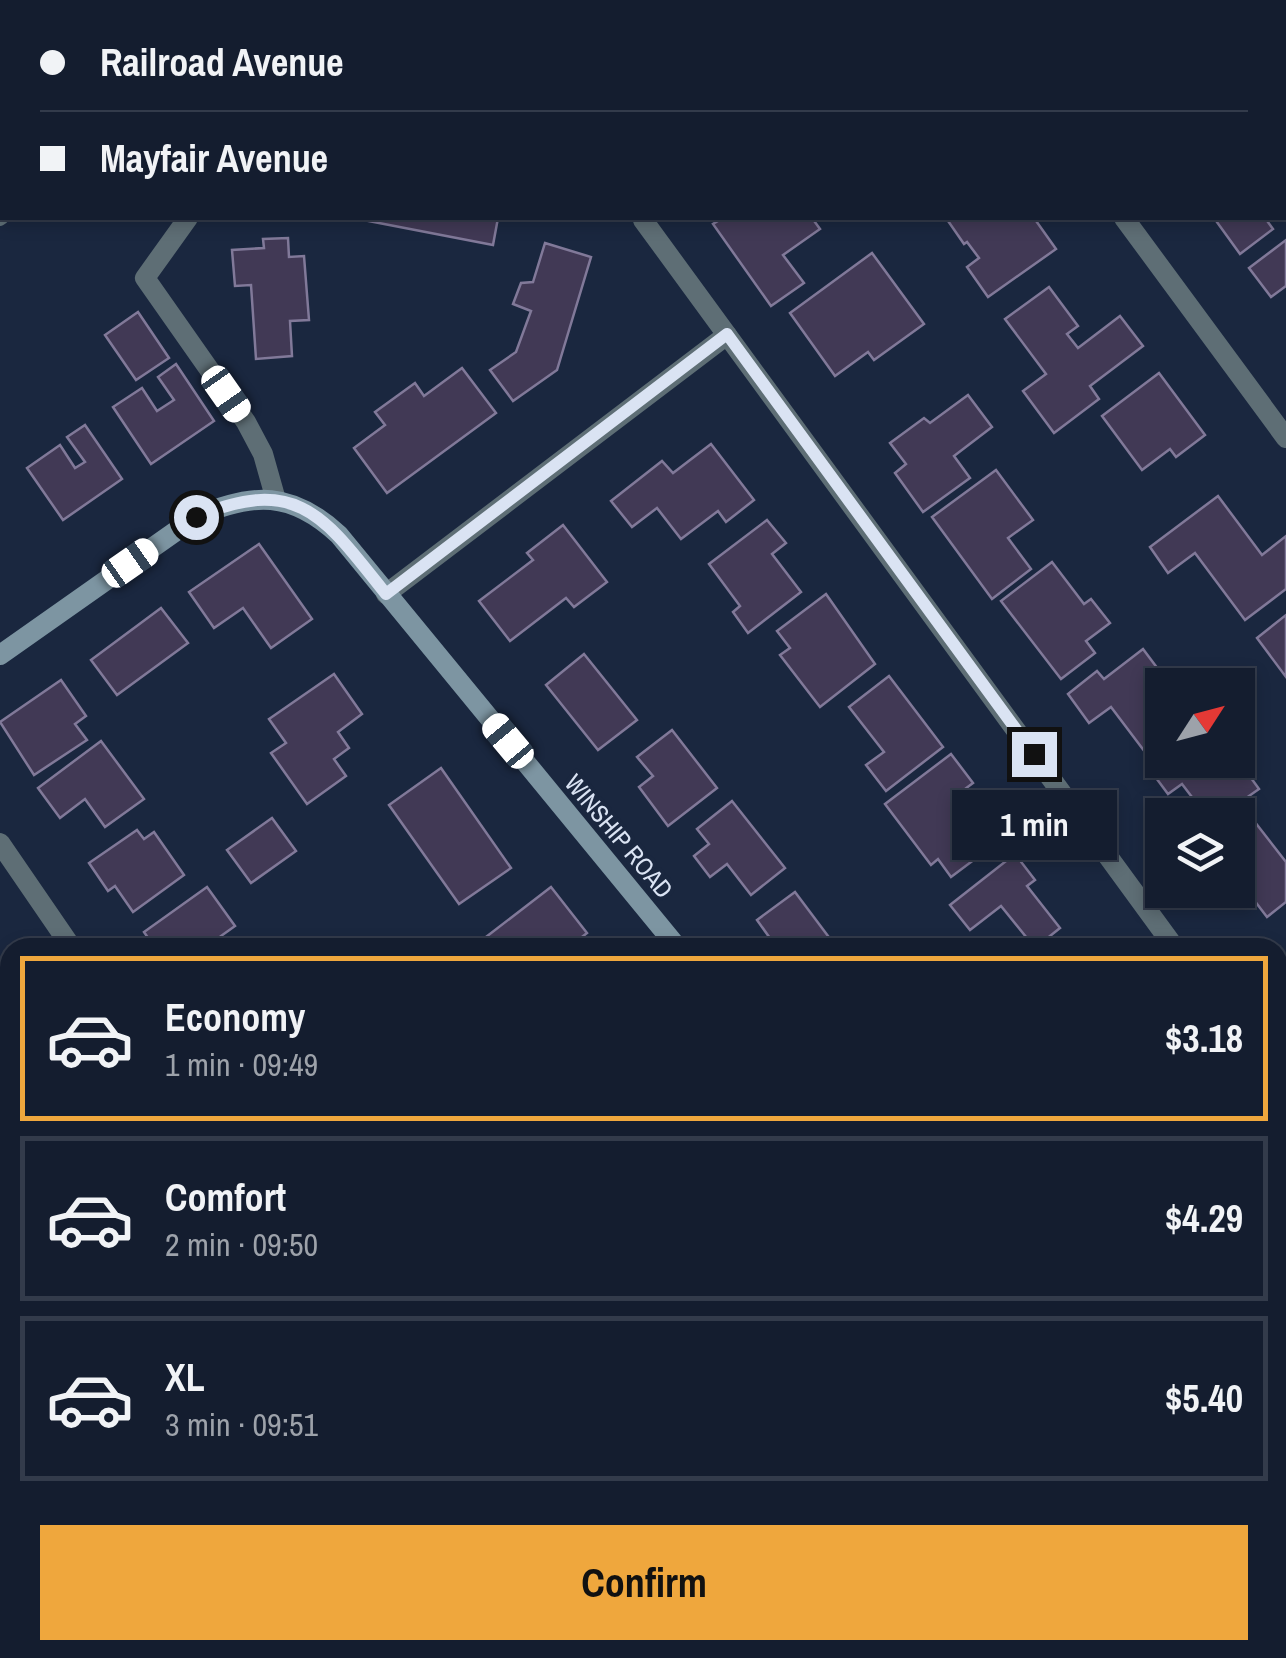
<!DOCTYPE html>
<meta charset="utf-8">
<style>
:root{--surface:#141d2f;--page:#212a3b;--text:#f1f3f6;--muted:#9da2aa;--line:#333b4b;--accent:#efa73d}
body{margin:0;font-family:"Archivo Narrow",sans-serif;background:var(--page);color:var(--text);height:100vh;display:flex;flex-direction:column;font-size:38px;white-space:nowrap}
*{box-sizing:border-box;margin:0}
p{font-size:32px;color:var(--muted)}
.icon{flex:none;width:55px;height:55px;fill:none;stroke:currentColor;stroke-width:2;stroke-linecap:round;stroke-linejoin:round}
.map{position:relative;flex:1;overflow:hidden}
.details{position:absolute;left:0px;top:938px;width:1288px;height:722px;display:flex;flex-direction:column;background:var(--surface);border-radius:30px 30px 0 0;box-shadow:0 5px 15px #0003,0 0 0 2px var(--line)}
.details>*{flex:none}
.guide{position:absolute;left:0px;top:0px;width:1288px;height:220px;box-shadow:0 5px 15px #0003,0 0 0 2px var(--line);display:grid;align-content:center;height:220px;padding:0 40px;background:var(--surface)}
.needle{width:65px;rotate:54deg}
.buttons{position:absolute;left:1145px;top:668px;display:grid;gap:20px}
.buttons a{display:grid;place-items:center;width:110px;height:110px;border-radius:0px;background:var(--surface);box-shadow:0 5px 15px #0003,0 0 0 2px var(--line);font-size:50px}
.end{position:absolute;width:45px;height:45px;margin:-22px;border:12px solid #dae3f3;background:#111;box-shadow:0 0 0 5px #111}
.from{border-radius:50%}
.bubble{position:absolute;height:70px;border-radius:0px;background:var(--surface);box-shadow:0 5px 15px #0003,0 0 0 2px var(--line);font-size:32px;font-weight:700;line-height:70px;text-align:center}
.car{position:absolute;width:30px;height:60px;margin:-30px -15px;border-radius:12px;box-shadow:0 0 8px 2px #0007;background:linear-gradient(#fff 24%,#345 0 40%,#fff 0 76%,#345 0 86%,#fff 0)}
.guide b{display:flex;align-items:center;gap:35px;height:95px;font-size:38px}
.guide b+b{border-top:2px solid var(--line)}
.guide i{width:25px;height:25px;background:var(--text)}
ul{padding:18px 0 0;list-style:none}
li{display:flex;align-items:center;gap:30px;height:165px;margin:0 20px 15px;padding:0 20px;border:5px solid var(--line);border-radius:0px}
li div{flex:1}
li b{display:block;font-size:38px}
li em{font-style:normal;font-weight:700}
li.active{border-color:var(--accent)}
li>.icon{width:90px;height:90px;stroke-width:1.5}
.primary-button{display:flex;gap:20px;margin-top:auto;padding:20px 40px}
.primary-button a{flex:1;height:115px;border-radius:0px;background:var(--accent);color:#111;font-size:40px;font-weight:700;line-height:115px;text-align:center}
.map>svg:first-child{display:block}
.building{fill:#413955;stroke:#817999;stroke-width:2.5}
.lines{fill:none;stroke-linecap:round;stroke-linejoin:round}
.lane{stroke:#5e6e75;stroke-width:12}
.street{stroke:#5e6e75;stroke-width:20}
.secondary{stroke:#7d95a2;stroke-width:20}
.route{stroke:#dae3f3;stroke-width:12}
.labels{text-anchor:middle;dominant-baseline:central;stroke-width:8;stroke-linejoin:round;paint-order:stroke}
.street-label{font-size:25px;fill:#dae3f3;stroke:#1a273f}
</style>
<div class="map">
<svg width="1286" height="1658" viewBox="0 0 1286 1658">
<rect width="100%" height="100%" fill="#1a273f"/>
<!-- building -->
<g class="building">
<polygon points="0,0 44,0 2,2 0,33"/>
<polygon points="156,0 230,0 226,2"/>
<polygon points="693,0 777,0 778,2 690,2"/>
<polygon points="353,218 498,218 493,245"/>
<polygon points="723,218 812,218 820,229 783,255 804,283 771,306 713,224"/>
<polygon points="946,218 1034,218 1056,249 988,297 967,267 979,258 967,242 964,244"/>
<polygon points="1214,218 1265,218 1273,229 1240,254"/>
<polygon points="288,238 289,257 304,256 309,320 290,321 292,356 256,359 251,285 235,286 232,250 264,248 263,239"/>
<polygon points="1286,240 1286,286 1271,297 1249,268"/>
<polygon points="545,243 591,257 557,370 513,401 490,370 516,352 531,311 513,304 521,283 533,282"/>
<polygon points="872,253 924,324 874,360 868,352 835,376 790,313"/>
<polygon points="1049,287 1078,326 1067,334 1078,348 1120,316 1143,346 1090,386 1099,399 1054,433 1023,391 1046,374 1005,319"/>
<polygon points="138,312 169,358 136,380 105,335"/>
<polygon points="176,364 214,421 151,464 113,407 142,388 157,411 174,400 158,377"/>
<polygon points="462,368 496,413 387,493 354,448 385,425 375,412 415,383 424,396"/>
<polygon points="1159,373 1205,435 1176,457 1170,449 1142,470 1102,416"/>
<polygon points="968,395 992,427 954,456 970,478 923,512 895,473 906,464 890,443 924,418 930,423"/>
<polygon points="85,425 122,479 63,520 27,468 60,445 75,468 85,462 67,437"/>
<polygon points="711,444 754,500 726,522 718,511 681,539 657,508 632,527 611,501 662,461 673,473"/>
<polygon points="996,470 1033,520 1008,538 1031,569 992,599 932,517"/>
<polygon points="1218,496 1262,555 1286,536 1286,589 1245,620 1195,553 1168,573 1150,547"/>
<polygon points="767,520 786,543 772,554 801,592 748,633 733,612 740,606 709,564"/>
<polygon points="563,525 607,582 574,607 566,598 510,641 479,601 533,560 527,553"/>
<polygon points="259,544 312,619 271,648 243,608 214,628 189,592"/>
<polygon points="1052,562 1084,604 1091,599 1110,623 1086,641 1095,653 1061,679 1001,601"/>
<polygon points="826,594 875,664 820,707 780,655 790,648 777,631"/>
<polygon points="161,608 188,643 117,695 91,660"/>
<polygon points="1286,615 1286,677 1257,638"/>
<polygon points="1143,649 1170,685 1162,685 1161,693 1162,739 1145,752 1111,707 1089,723 1068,694 1097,671 1104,679"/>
<polygon points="584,654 637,720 598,750 546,685"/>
<polygon points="334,674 362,714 338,732 349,748 334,759 346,776 307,804 271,753 286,743 269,719"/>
<polygon points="889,676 943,747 886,791 866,765 884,752 849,707"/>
<polygon points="61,680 86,716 75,724 87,740 34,775 0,722"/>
<polygon points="672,730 717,788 668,826 639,787 653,776 637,757"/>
<polygon points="101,741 144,799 105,827 85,799 60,818 38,788"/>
<polygon points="1162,750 1162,760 1218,760 1228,774 1241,764 1259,789 1229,810 1233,815 1185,815 1198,805 1182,784 1168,794 1145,763"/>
<polygon points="951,754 973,783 965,789 1003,838 951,877 938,859 931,865 885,804"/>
<polygon points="441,768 511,868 459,904 389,805"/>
<polygon points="732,801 785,868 751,895 727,864 710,877 694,856 709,844 697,829"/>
<polygon points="1251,817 1286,862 1286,902 1267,917 1238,879 1238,828"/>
<polygon points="272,818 296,851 251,883 227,850"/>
<polygon points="137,830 144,839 154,832 184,875 133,912 115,886 108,891 89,863"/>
<polygon points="1015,854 1035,880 1027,886 1060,928 1035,948 1001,906 970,930 950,905"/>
<polygon points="207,887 235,926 221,936 230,948 155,948 144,932"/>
<polygon points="551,887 587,933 568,948 495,948 486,937"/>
<polygon points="795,892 837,948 777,948 757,920"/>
<polygon points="5,973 10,980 10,1047 0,1033 0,976"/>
<polygon points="1280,1049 1286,1058 1286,1086 1282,1088 1286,1093 1286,1132 1278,1138"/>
<polygon points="10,1069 10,1096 0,1082 0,1076"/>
<polygon points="0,1172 10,1186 10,1208 0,1215"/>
<polygon points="10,1221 10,1292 0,1278 0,1228"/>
<polygon points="1286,1253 1286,1287 1278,1274 1278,1259"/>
<polygon points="1278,1317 1286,1328 1286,1355 1278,1362"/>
<polygon points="422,1650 491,1650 492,1652 484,1658 411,1658"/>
<polygon points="673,1650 746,1650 735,1658 663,1658"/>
<polygon points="831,1650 902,1650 890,1658 837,1658"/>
<polygon points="1126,1650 1190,1650 1196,1658 1115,1658"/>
</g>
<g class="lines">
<!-- lane -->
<g class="lane">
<polyline points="0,186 2,189"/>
<polyline points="0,220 3,218"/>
</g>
<!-- street -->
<g class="street">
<polyline points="963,0 965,2"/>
<polyline points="935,2 938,0"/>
<polyline points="188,218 145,278 246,422 263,454 276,500"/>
<polyline points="647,218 643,220 1175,948"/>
<polyline points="1124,218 1286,438"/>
<polyline points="386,594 727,335"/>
<polyline points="0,843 72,948"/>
<polyline points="1278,979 1286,973"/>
<polyline points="1278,1442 1286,1435"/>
<polyline points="0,1449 10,1463"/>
<polyline points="557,1650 562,1658"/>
<polyline points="43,1658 44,1650"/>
<polyline points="300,1658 312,1650"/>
<polyline points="1010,1658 1021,1650"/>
</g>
<!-- secondary -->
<g class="secondary">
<path d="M0 655 196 517C253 492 292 491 339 535L678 948"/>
<polyline points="1261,1650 1268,1658"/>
</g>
</g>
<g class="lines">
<!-- route -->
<path class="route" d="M196 517C299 473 326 519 386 594L727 334 1034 754"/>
</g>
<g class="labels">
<!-- street labels -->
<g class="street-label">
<text transform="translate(619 836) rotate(50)">WINSHIP ROAD</text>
</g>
</g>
</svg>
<div class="buttons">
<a><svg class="needle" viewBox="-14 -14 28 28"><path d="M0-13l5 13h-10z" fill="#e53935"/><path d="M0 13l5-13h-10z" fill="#9da2aa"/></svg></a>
<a><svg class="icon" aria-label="layers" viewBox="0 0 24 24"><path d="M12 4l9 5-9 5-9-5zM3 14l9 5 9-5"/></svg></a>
</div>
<i class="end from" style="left:196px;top:517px"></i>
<i class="end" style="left:1034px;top:754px"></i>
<div class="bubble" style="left:952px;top:790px;width:165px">1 min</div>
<i class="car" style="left:226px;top:394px;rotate:145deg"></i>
<i class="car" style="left:130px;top:563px;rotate:55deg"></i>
<i class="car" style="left:508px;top:741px;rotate:320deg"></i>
<div class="guide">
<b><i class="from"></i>Railroad Avenue</b>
<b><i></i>Mayfair Avenue</b>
</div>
<section class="details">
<ul>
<li class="active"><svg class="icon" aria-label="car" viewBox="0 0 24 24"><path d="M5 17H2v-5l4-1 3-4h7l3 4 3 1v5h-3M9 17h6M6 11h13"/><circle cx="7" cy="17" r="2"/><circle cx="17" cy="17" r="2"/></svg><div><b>Economy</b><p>1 min · 09:49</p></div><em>$3.18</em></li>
<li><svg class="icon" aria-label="car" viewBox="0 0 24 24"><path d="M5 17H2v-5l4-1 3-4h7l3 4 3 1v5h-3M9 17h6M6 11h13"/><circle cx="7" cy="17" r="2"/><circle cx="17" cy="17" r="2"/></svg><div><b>Comfort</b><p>2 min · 09:50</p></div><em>$4.29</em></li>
<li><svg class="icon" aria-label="car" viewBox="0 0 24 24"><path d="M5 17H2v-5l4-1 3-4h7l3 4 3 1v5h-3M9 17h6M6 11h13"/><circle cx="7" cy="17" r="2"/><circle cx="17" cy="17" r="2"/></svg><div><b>XL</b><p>3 min · 09:51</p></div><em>$5.40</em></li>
</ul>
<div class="primary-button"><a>Confirm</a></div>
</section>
</div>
